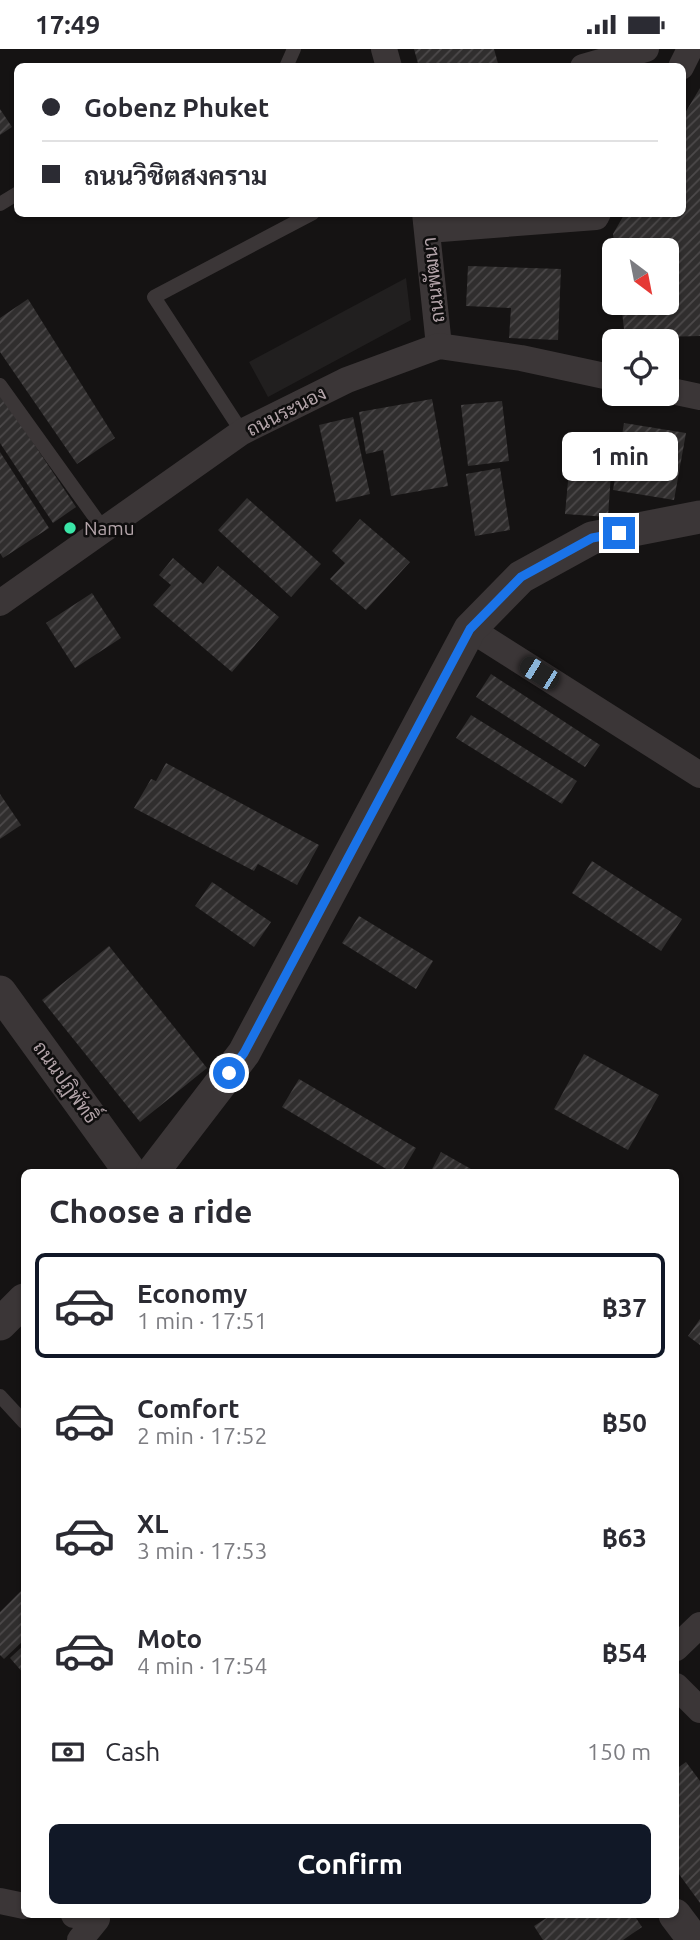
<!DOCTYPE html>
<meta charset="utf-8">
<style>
:root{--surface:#fff;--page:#f7f7f7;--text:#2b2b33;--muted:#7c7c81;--line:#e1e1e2;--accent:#111827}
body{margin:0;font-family:Ubuntu,Sarabun,sans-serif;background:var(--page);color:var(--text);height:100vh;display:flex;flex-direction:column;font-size:26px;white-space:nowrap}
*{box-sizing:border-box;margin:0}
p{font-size:23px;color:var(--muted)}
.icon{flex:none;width:38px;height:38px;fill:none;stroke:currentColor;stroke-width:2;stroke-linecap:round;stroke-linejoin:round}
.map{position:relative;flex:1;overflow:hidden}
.details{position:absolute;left:21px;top:1120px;width:658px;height:749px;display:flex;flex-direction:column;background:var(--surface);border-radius:10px;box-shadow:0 2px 5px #0004}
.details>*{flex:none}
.banner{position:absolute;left:14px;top:14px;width:672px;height:154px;border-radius:10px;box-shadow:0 2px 5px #0004;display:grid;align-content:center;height:154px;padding:0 28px;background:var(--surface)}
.needle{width:46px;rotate:148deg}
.fabs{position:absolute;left:602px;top:189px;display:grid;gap:14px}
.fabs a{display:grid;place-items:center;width:77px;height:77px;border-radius:10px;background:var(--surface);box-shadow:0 2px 5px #0004;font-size:35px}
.end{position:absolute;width:32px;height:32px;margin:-16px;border:9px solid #1a73e8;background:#fff;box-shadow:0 0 0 4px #fff}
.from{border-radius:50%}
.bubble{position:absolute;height:49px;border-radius:10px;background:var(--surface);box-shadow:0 2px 5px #0004;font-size:23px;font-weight:700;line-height:49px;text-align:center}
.car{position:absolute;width:21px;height:42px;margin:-21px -10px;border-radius:9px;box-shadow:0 0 5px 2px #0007;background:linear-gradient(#222 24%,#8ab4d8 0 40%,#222 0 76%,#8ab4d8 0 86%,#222 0)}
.banner b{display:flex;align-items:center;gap:24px;height:66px;font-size:26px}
.banner b+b{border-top:2px solid var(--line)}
.banner i{width:18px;height:18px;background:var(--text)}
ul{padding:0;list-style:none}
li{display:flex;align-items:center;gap:21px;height:105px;margin:0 14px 10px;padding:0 14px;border:4px solid transparent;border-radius:10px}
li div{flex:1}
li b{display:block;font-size:26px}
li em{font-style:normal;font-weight:700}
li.current{border-color:var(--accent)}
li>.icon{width:63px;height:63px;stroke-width:1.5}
h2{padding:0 28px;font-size:32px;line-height:84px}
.pay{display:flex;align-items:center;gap:18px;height:77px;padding:0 28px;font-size:26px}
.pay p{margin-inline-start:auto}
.action{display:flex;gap:14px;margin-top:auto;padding:14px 28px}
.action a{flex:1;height:80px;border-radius:10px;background:var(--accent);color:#fff;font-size:28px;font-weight:700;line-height:80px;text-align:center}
.status{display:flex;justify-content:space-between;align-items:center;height:49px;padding:0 35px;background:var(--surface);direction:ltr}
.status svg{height:19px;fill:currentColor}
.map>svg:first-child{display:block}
.built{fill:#211f1f}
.building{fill:url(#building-hatch)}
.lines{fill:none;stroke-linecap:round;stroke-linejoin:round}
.service{stroke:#3b3637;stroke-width:14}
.minor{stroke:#3b3637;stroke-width:26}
.tertiary{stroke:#3b3637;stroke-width:33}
.route{stroke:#1a73e8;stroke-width:9}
.poi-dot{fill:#3ae5a7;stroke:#0f0e0e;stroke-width:2.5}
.labels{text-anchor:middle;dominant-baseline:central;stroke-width:5;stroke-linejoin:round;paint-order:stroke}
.street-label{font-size:19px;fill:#b4a5aa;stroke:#0f0e0e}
.poi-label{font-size:19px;fill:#b4a5aa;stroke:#0f0e0e;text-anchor:start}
</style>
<div class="status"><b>17:49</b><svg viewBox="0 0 49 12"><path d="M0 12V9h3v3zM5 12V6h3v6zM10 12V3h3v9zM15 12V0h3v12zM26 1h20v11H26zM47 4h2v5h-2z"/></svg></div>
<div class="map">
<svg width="700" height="1891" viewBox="0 0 700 1891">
<defs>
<pattern id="building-hatch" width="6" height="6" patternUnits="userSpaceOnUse" patternTransform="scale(1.75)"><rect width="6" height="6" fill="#302e2e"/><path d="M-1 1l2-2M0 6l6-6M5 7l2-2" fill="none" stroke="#4c494a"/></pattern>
</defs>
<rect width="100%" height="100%" fill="#151313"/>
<!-- built -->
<polygon class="built" points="406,229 411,271 268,348 249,313"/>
<!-- building -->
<g class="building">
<polygon points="414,0 494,0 499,18 419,18"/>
<polygon points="700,39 700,287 625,289 621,254 667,254 667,201 615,201 613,185 625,164 682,164 682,69"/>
<polygon points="0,60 12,78 0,86"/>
<polygon points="468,217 561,220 558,291 509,289 511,259 466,257"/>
<polygon points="28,250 115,389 77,415 0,303 0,269"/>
<polygon points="0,344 76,458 53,474 0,394"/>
<polygon points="432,350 448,437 391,447 383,401 366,405 359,363"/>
<polygon points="502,352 509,412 468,417 461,356"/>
<polygon points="353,368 370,445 336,453 319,376"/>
<polygon points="624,374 686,384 674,451 613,441"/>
<polygon points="0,403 49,479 3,509 0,504"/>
<polygon points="500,419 510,481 475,487 466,425"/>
<polygon points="569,421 611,424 608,468 565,465"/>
<polygon points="247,449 321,515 291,548 218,481"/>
<polygon points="360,470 410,513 366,561 330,530 345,514 332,502"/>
<polygon points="173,509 203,535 218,517 279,568 232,623 153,556 171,536 159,526"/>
<polygon points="92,544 121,589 75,619 46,574"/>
<polygon points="491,625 600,696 585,718 476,648"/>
<polygon points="471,666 577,732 562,755 456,689"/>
<polygon points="166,714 319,796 297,836 258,815 254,822 134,759 151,730 156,732"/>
<polygon points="0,745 21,776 0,790"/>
<polygon points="592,812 682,870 661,902 572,844"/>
<polygon points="212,833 271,873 254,898 195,857"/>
<polygon points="359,867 433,912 416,940 342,894"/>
<polygon points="109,897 207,1019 140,1073 42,951"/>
<polygon points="584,1005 659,1046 628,1101 554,1060"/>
<polygon points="299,1030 416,1099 401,1124 393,1124 282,1058"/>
<polygon points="441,1103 478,1124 430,1124"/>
<polygon points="700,1270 700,1296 688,1287"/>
<polygon points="24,1539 24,1591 4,1610 0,1606 0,1563"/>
<polygon points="24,1596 24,1625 10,1609"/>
<polygon points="686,1713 700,1732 700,1854 676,1821 676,1720"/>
<polygon points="551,1866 634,1866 642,1878 623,1891 543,1891 534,1877"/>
</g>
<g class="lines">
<!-- service -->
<g class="service">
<polyline points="286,18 294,0"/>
<polyline points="0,155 18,144"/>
<polyline points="0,336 104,481"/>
<polyline points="242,383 154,248 313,164"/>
<polyline points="0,1347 24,1373"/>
</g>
<!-- minor -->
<g class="minor">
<polyline points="384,0 389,18"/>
<polyline points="583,18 646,0"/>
<polyline points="681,18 690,0"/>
<polyline points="425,164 439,297"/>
<polyline points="428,181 596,168 598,164"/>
<polyline points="667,341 700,348"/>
<polyline points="0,554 242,383 347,331 439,297 521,309 614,329"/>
<polyline points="470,580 700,726"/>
<polyline points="676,1599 700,1576"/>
<polyline points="676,1637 700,1661"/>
<polyline points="0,1852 24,1857"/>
<polyline points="74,1866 97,1870 80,1891"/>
</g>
<!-- tertiary -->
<g class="tertiary">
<polyline points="0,943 131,1124"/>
<polyline points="152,1124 244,1004 470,580 521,528 592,489 700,468"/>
<polyline points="0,1275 24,1251"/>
<polyline points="675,1866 694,1891"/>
</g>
</g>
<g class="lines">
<!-- route -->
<polyline class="route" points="229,1024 244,1004 470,580 521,528 592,489 619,484"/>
</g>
<!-- markers -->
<circle class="poi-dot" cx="70" cy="479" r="7"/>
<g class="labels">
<!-- street labels -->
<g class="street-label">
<text transform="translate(433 231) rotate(-96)">ถนนพัฒนา</text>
<text transform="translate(286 362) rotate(-27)">ถนนระนอง</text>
<text transform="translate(66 1033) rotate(54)">ถนนปฏิพัทธิ์</text>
</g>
<!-- poi labels -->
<g class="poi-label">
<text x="84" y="479">Namu</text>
</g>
</g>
</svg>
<div class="fabs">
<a><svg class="needle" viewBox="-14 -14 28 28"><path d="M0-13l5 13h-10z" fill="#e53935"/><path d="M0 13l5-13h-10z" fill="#7c7c81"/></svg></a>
<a><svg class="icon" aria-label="locate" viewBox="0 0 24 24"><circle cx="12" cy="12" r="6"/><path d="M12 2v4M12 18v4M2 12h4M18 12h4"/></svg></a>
</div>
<i class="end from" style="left:229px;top:1024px"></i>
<i class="end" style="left:619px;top:484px"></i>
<div class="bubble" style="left:562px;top:383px;width:116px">1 min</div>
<i class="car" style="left:539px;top:624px;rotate:302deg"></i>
<div class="banner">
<b><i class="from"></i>Gobenz Phuket</b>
<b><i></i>ถนนวิชิตสงคราม</b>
</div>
<section class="details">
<h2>Choose a ride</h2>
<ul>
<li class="current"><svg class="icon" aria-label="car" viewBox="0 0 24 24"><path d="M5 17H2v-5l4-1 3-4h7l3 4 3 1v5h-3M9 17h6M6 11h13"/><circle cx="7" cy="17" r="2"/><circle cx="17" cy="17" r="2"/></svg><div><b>Economy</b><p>1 min · 17:51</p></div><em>฿37</em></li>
<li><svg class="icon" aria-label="car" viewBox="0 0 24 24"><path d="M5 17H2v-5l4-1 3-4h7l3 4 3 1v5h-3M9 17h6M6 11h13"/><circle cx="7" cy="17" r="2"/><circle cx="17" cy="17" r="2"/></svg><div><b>Comfort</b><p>2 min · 17:52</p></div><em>฿50</em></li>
<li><svg class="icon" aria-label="car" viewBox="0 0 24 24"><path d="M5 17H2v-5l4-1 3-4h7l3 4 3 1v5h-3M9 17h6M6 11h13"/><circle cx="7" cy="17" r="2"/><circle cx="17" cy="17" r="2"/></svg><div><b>XL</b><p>3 min · 17:53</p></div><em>฿63</em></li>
<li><svg class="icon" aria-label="car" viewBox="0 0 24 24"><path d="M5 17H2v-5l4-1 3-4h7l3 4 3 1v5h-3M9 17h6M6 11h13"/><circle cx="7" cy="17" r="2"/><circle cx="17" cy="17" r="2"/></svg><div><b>Moto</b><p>4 min · 17:54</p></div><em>฿54</em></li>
</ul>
<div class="pay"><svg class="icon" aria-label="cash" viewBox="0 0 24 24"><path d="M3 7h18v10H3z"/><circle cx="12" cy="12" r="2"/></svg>Cash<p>150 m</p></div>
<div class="action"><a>Confirm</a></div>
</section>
</div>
